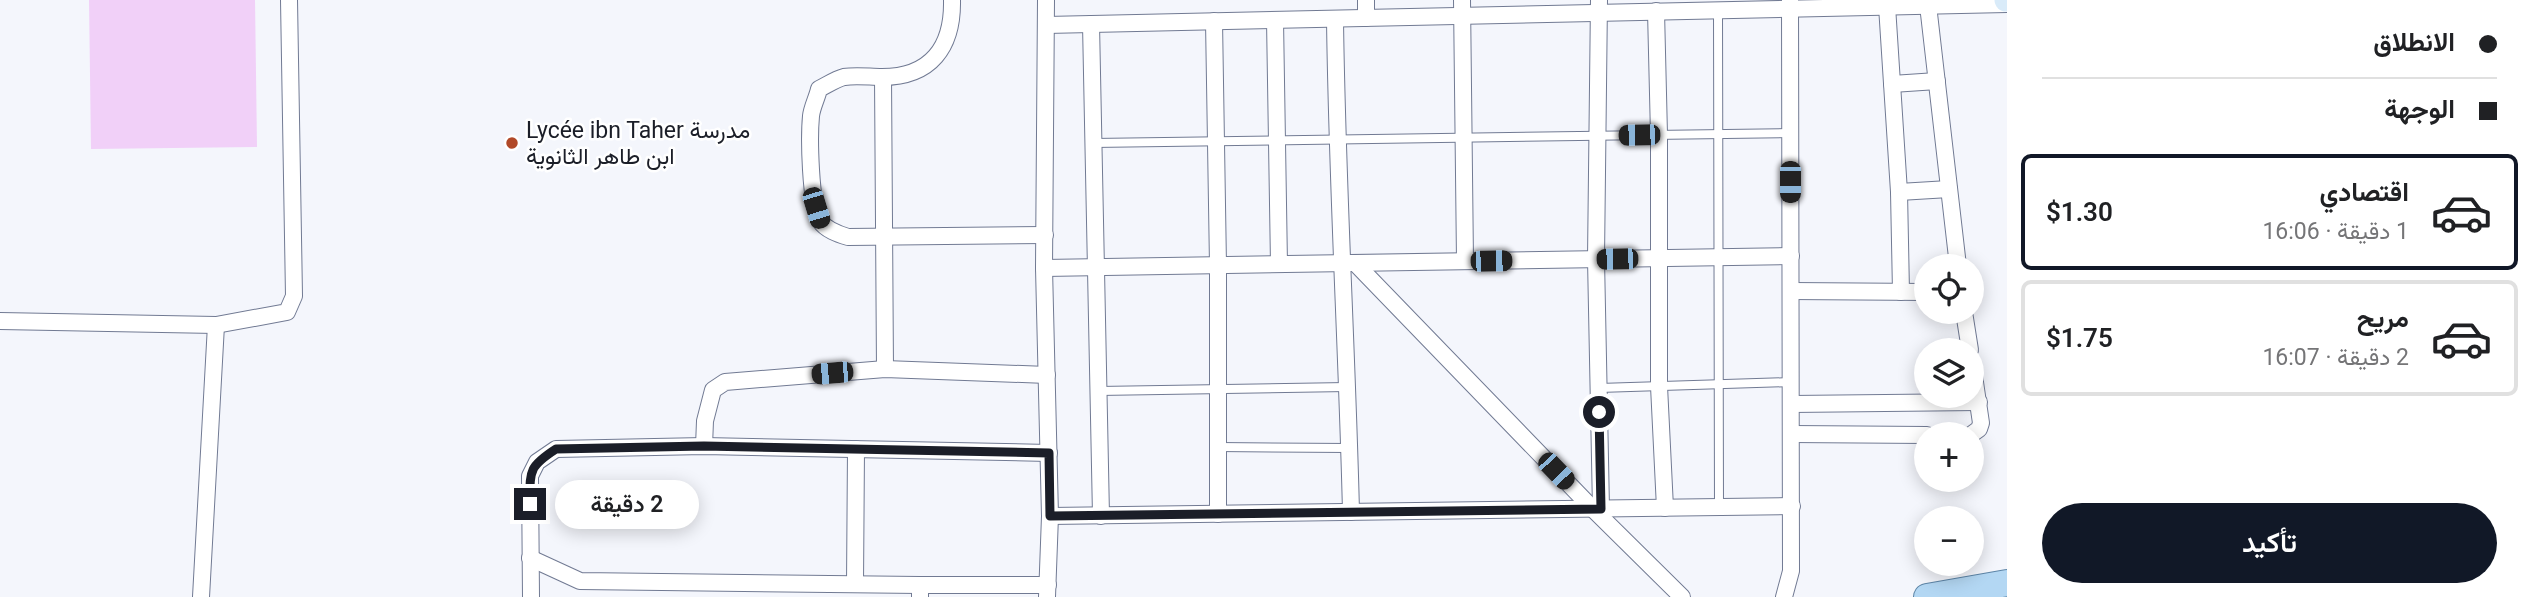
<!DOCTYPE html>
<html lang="ar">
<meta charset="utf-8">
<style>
:root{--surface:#fff;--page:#f2f2f2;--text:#202124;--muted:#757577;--line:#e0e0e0;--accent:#111827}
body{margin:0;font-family:Roboto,Vazirmatn,sans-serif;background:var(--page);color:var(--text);direction:rtl;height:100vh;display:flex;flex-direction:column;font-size:26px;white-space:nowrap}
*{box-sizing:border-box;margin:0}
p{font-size:23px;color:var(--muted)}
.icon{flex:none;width:38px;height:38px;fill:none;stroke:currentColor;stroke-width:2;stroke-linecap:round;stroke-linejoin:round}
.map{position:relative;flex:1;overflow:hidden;direction:ltr}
.panel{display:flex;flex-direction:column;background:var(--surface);width:525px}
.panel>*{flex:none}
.top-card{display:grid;align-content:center;height:154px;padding:0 35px;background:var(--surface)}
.controls{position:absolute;left:1914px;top:254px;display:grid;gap:14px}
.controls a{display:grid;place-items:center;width:70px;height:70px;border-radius:50%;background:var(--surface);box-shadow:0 4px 18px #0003;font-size:35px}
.end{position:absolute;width:32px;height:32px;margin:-16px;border:9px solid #1b1e28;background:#fff;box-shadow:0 0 0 4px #fff}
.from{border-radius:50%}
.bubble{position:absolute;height:49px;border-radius:24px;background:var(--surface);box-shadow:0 4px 18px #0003;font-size:23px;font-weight:600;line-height:49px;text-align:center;direction:rtl}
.car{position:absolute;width:21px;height:42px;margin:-21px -10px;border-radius:9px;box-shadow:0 0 5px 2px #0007;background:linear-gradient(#222 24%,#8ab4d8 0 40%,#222 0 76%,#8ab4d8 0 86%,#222 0)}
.top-card b{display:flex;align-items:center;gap:24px;height:66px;font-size:26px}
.top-card b+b{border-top:2px solid var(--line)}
.top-card i{width:18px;height:18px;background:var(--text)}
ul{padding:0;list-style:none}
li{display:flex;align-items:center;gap:21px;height:116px;margin:0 14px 10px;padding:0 21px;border:4px solid var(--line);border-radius:10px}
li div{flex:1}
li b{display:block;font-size:26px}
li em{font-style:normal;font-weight:600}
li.selected{border-color:var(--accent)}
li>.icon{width:63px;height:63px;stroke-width:1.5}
.primary-button{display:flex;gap:14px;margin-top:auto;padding:14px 35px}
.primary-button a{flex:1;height:80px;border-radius:42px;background:var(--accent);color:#fff;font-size:28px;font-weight:600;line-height:80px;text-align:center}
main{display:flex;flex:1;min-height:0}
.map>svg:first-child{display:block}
.green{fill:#f1d0f8}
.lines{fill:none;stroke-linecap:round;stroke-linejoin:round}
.lane-casing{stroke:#717a93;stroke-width:10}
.street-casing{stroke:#717a93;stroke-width:18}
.secondary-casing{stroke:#717a93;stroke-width:24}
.primary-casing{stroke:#5d85a7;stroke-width:28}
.lane{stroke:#fff;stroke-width:8}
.street{stroke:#fff;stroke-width:16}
.secondary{stroke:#d9ebf9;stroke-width:23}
.primary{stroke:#b3d7f3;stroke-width:26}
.route{stroke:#1b1e28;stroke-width:9}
.poi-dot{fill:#b14928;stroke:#fff;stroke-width:2.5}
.labels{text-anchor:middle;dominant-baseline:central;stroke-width:5;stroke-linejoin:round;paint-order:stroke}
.poi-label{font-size:23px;fill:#1b1e28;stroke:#fff;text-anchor:start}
</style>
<main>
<section class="panel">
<div class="top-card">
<b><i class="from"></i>الانطلاق</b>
<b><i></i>الوجهة</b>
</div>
<ul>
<li class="selected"><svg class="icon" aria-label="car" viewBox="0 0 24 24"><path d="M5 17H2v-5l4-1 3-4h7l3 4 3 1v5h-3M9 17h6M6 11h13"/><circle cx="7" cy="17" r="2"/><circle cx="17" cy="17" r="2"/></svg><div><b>اقتصادي</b><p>1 دقيقة · 16:06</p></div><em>$1.30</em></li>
<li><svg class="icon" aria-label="car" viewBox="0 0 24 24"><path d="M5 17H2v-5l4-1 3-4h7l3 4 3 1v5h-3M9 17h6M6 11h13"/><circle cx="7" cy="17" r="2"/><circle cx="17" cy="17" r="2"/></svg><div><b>مريح</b><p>2 دقيقة · 16:07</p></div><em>$1.75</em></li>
</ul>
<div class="primary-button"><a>تأكيد</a></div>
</section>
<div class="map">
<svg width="2007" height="597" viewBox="0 0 2007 597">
<rect width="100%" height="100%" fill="#f4f6fc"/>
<!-- green -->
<polygon class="green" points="89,0 255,0 257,147 91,149"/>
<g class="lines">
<defs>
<g id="lane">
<polyline points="1718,10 1719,507"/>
<polyline points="1093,143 1790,133"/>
<polyline points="1599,388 1791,382"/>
<polyline points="1098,391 1347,387"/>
<polyline points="1218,447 1349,448"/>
</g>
<g id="street">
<path d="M952 0C953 47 931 77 882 77 870 77 856 75 844 77 836 79 827 85 819 89 817 98 812 107 811 116 809 137 810 203 820 221 826 230 838 234 848 237L1045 235"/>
<polyline points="1046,0 1044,268 1050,516 1047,597"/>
<polyline points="1366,0 1366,18"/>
<polyline points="1462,0 1465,261"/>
<polyline points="1599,0 1596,259 1601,509"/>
<polyline points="1928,5 1958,266"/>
<polyline points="1887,6 1899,192 1901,292"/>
<polyline points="1656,11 1659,135 1659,386 1665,508"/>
<path d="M1335 19C1337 183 1347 348 1351 512"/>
<polyline points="1275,20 1279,264"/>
<polyline points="1214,21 1218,265 1218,514"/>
<polyline points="1091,24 1101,516"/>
<polyline points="1046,25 2007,4"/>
<polyline points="883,77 885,369"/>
<polyline points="1892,84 1937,81"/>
<polyline points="1899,192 1949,189"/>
<polyline points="1355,263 1593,509 1682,597"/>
<polyline points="1044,268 1791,256"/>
<polyline points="1791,291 1927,292"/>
<polyline points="1964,312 1970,350"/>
<polyline points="0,321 216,325 287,312 294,296 289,0"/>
<polyline points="1972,362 1981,423 1979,429 1972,434"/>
<polyline points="1791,404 1979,402"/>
<polyline points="1791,434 1927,435"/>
<polyline points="704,446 705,421 713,390 725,382 885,369 1047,375"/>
<polyline points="1050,516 1792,506"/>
<polyline points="530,558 580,581 920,585"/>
<polyline points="855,584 856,449"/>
<polyline points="201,597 216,325"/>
<polyline points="531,597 530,476 537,462 556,449 704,446 1049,453"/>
<polyline points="920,597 920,585 1048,585"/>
<polyline points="1784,597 1791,571 1790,0"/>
</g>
<polyline id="secondary" points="2006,0 2007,0"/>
<polyline id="primary" points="1927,597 2007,583"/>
</defs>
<!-- lane casing -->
<use href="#lane" class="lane-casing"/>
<!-- street casing -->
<use href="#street" class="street-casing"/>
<!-- secondary casing -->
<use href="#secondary" class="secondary-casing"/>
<!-- primary casing -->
<use href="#primary" class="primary-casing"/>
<!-- lane -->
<use href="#lane" class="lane"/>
<!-- street -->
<use href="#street" class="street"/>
<!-- secondary -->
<use href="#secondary" class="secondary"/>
<!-- primary -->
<use href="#primary" class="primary"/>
</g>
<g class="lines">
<!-- route -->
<path class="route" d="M530 504C530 471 528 467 556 449L704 446 1049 453 1050 516 1601 509 1599 412"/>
</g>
<!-- markers -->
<circle class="poi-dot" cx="512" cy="143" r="7"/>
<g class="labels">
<!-- poi labels -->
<g class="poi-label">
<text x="526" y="130">Lycée ibn Taher مدرسة<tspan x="526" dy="26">ابن طاهر الثانوية</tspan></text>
</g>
</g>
</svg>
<div class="controls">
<a><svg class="icon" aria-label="locate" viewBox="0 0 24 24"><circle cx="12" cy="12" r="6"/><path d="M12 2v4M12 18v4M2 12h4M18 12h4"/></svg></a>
<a><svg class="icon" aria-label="layers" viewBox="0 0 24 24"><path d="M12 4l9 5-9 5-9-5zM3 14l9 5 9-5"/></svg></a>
<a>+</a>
<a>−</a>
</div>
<i class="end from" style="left:1599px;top:412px"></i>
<i class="end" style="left:530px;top:504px"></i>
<div class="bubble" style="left:555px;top:480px;width:144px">2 دقيقة</div>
<i class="car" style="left:1639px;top:135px;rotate:269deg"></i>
<i class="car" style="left:1790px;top:182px;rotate:180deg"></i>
<i class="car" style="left:816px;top:208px;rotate:163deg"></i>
<i class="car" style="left:1617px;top:259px;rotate:269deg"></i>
<i class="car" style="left:1491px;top:261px;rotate:89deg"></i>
<i class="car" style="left:832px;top:373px;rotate:265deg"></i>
<i class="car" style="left:1556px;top:471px;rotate:136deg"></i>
</div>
</main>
